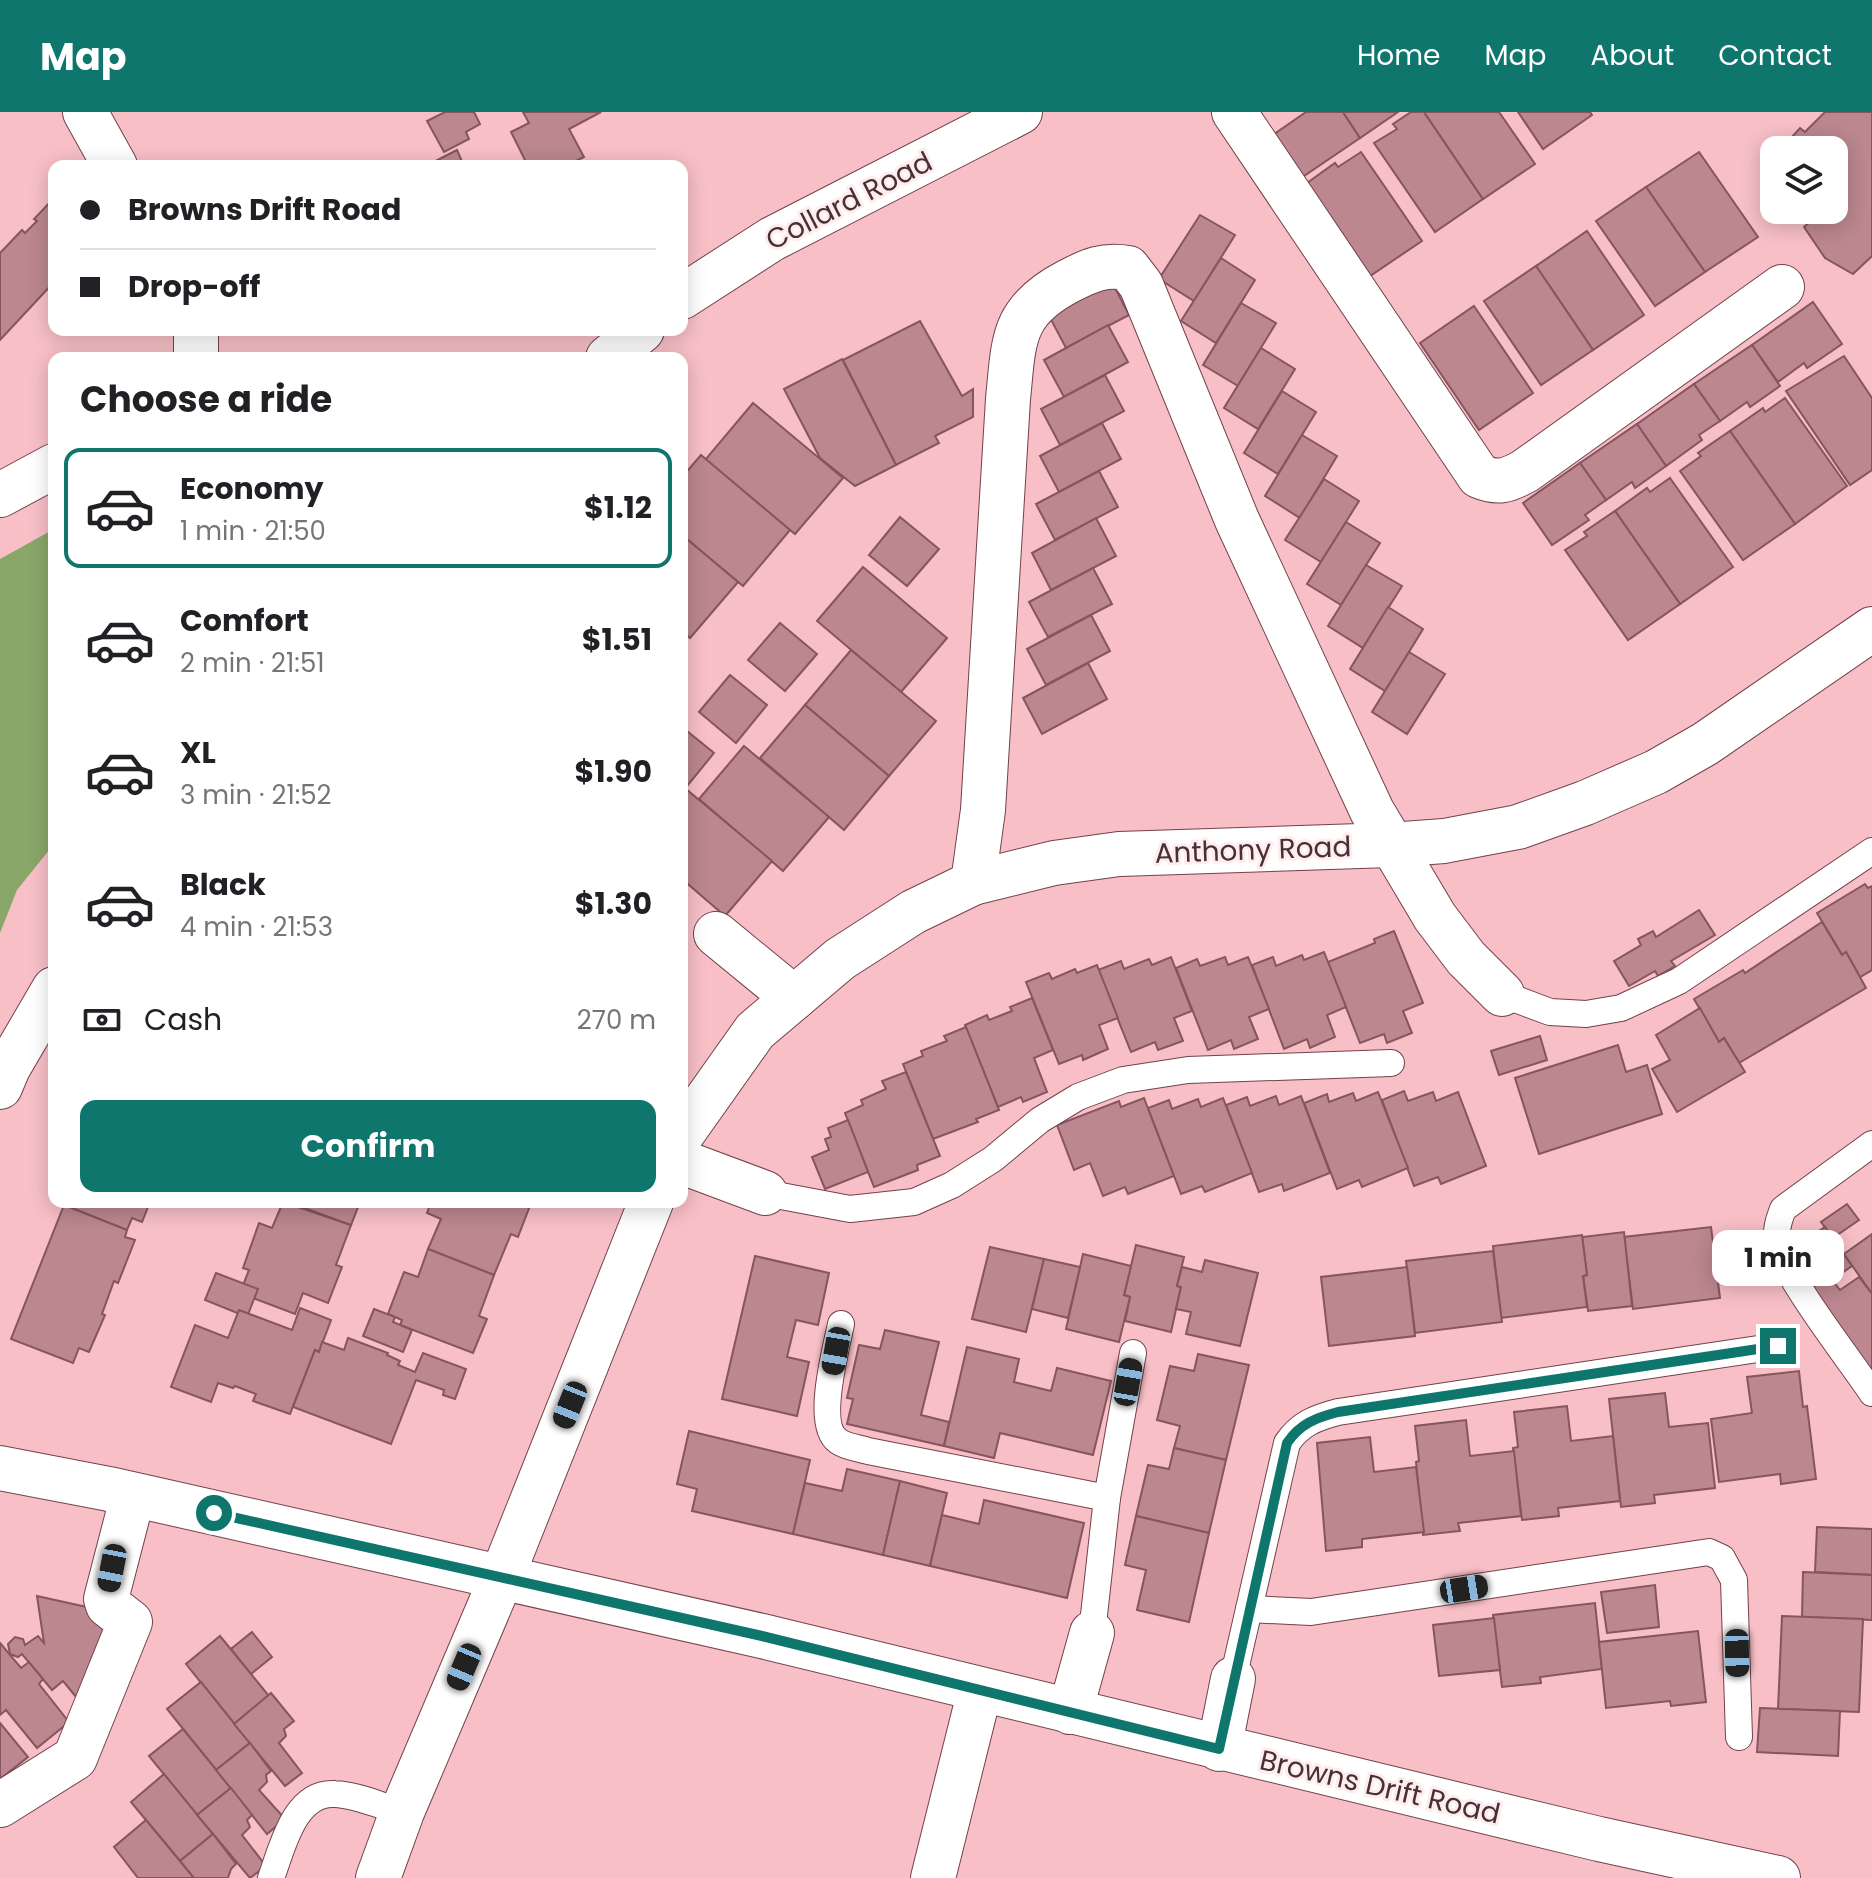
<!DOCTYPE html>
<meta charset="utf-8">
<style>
:root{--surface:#fff;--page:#f2f2f2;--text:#202124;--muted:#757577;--line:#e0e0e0;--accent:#0f766e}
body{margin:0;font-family:Poppins,sans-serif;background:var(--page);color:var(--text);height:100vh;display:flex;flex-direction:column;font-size:30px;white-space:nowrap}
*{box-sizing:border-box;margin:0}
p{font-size:26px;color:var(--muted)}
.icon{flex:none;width:44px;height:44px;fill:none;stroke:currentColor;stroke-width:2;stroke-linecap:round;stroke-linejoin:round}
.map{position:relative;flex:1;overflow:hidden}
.drawer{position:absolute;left:48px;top:240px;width:640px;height:856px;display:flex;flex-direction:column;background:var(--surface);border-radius:16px;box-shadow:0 4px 20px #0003}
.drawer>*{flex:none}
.hud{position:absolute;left:48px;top:48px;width:640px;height:176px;border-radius:16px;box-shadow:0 4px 20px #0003;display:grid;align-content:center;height:176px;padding:0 32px;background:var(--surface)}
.fabs{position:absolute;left:1760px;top:24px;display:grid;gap:16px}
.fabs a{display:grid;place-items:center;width:88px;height:88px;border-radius:16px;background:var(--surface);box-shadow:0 4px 20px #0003;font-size:40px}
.end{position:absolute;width:36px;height:36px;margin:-18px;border:10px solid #0f766e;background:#fff;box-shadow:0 0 0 4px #fff}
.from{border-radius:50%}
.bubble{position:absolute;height:56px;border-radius:16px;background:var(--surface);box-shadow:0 4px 20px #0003;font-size:26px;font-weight:700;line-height:56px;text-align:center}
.car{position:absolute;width:24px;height:48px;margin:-24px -12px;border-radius:10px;box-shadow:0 0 6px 2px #0007;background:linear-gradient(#222 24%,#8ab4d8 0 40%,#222 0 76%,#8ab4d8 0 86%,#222 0)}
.hud b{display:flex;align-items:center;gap:28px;height:76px;font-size:30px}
.hud b+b{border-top:2px solid var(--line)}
.hud i{width:20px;height:20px;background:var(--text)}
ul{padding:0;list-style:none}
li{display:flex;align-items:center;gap:24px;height:120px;margin:0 16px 12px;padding:0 16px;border:4px solid transparent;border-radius:16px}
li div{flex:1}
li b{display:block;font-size:30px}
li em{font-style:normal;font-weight:700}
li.selected{border-color:var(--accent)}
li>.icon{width:72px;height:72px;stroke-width:1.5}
h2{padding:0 32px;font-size:36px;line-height:96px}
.pay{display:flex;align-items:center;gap:20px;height:88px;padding:0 32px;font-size:30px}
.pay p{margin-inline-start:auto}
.primary-button{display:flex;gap:16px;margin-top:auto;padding:16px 32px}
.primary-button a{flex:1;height:92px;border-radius:16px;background:var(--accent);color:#fff;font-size:32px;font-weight:700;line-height:92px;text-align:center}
header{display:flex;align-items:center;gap:48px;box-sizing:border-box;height:112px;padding:0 40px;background:var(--accent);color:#fff}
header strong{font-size:38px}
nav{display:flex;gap:44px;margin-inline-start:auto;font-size:28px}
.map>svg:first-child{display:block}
.forest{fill:#8aa76a}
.building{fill:#bc878f;stroke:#86555d;stroke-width:2}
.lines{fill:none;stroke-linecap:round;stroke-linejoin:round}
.lane-casing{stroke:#72424a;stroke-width:28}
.street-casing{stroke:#72424a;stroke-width:46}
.lane{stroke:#fff;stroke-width:26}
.street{stroke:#fff;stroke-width:44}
.route{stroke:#0f766e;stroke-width:10}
.labels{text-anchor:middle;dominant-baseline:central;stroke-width:6;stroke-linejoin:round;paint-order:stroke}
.street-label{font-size:28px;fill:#483135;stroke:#feecee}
</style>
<header>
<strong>Map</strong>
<nav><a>Home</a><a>Map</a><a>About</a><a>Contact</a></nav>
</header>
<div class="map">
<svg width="1872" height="1766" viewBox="0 0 1872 1766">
<rect width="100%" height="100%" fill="#f8bfc7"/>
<!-- forest -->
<polygon class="forest" points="54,417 54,732 17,778 0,821 0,447"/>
<!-- building -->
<g class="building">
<polygon points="445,0 474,0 480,12 466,20 469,27 444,40 427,9"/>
<polygon points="523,0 601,0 569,17 584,45 566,54 528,54 511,20 529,11"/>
<polygon points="1306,0 1343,0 1360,26 1298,68 1270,25"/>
<polygon points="1343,0 1398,0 1360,26"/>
<polygon points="1411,0 1424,0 1483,87 1435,120 1374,31 1397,17 1393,12"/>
<polygon points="1424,0 1499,0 1535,52 1483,87"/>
<polygon points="1518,0 1590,0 1592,3 1543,37"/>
<polygon points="1825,0 1872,0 1872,144 1853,162 1825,146 1804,115 1823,98 1834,98 1834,88 1837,86 1834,82 1834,38 1780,38 1800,16 1805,20"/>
<polygon points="457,38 464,54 426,54"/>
<polygon points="1361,40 1422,129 1370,164 1307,71 1335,51 1338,55"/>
<polygon points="1699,40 1758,125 1705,160 1646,75"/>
<polygon points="1646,75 1705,160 1655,194 1596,109"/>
<polygon points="54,86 54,170 0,228 0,141 22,118 25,121 37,109 34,107"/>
<polygon points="1200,103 1235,123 1194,189 1159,167"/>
<polygon points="1587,119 1644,203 1593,238 1536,154"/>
<polygon points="1221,146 1255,168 1216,231 1181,209"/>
<polygon points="1536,154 1593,238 1541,273 1484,189"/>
<polygon points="1110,166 1129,203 1066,236 1047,200"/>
<polygon points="1813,190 1842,232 1807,256 1804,251 1778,270 1752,233"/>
<polygon points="1241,191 1276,211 1238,274 1203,253"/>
<polygon points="1474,194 1533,281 1479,318 1420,231"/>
<polygon points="920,209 962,284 973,277 973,305 935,324 939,331 896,353 843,248"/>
<polygon points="1108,213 1128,250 1064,285 1044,248"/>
<polygon points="1752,233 1780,274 1750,295 1747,290 1720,309 1694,272"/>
<polygon points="1261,236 1295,257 1258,317 1224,296"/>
<polygon points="1844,244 1872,286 1872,358 1850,373 1786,279"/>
<polygon points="842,247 896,353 855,374 820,346 784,277"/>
<polygon points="1105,263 1124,299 1060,333 1041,297"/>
<polygon points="1694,272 1720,309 1699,323 1702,328 1666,354 1637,312"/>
<polygon points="1282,279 1316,300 1278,362 1244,341"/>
<polygon points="1785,286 1847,374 1795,412 1730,319 1763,296 1765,300"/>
<polygon points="753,291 843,366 795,422 705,348"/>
<polygon points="1102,311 1121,347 1059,380 1040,344"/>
<polygon points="1637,312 1666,354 1635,376 1632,370 1606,388 1580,351"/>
<polygon points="1730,319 1795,412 1743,448 1680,359 1701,344 1698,341"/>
<polygon points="1302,323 1337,344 1300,406 1265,384"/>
<polygon points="701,343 790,418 743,474 682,423 682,365"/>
<polygon points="1580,351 1606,388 1585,403 1589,408 1552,433 1523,391"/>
<polygon points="1099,359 1118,395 1055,428 1036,392"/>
<polygon points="1670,366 1733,455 1680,492 1615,399 1647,376 1650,380"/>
<polygon points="1324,367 1359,389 1321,450 1285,428"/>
<polygon points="1615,399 1680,492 1628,528 1565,438 1587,424 1584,420"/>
<polygon points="900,405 939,437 907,474 869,443"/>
<polygon points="1096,406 1116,444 1051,478 1032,441"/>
<polygon points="1346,410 1380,431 1341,493 1307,472"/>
<polygon points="682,423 738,470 690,526 682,519"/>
<polygon points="1366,453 1402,474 1363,536 1328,514"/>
<polygon points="863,455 947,526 901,580 817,509"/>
<polygon points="1093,456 1112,492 1048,525 1029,490"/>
<polygon points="1388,495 1423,517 1385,579 1350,557"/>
<polygon points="1091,503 1110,539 1046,573 1027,537"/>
<polygon points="780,511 817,542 785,579 748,548"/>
<polygon points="851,538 936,609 889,664 805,593"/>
<polygon points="1409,540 1445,562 1407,622 1372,600"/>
<polygon points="1088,551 1107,587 1042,622 1023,586"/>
<polygon points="730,563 767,593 736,631 699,600"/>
<polygon points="805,593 889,664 844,718 760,646"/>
<polygon points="682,615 714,641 683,679 682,679"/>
<polygon points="744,634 829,705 783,759 699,687"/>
<polygon points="686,677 772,749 725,804 682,767 682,683"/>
<polygon points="1865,772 1868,776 1872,774 1872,858 1860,865 1846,840 1842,843 1817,801"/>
<polygon points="1699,798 1715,823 1671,849 1675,854 1658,864 1655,859 1629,874 1614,849 1641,833 1638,827 1653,819 1656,825"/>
<polygon points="1822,810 1842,843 1846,840 1866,876 1739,951 1724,926 1719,930 1694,887 1743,858 1745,861"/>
<polygon points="1394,819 1423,891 1403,899 1412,921 1387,931 1384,922 1360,931 1328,850 1375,831 1374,827"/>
<polygon points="1324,840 1346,895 1327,903 1335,925 1310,936 1307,927 1284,937 1252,853 1273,845 1276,854 1302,843 1304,848"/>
<polygon points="1171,845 1192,899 1174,906 1183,929 1158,938 1155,930 1131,940 1098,858 1121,849 1124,857 1149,847 1152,853"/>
<polygon points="1225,845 1228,853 1248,845 1269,897 1249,905 1258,927 1234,937 1231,928 1208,938 1176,856 1197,847 1200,854"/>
<polygon points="1097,853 1118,906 1099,913 1108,937 1083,948 1082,943 1059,952 1026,870 1049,861 1052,867 1075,857 1077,861"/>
<polygon points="1032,886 1053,938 1034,946 1047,980 1023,990 1021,985 998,995 965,913 987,903 989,908 1012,899 1010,895"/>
<polygon points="1700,896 1719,930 1724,926 1745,960 1677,1000 1652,957 1670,948 1656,923"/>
<polygon points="966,915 999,998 976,1007 978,1010 933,1027 903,952 923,944 921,939 947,929 944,924"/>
<polygon points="1540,924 1547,948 1499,963 1491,939"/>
<polygon points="1618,933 1626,960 1647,953 1662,1002 1539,1042 1515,966"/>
<polygon points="906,960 940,1044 917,1053 918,1058 874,1075 845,1001 863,993 861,988 886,977 882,969"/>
<polygon points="1404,979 1408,989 1433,980 1436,989 1458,980 1486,1054 1441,1072 1438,1065 1414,1074 1382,988"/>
<polygon points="1378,980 1408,1056 1362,1075 1359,1068 1337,1077 1304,991 1327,982 1329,990 1353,981 1356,989"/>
<polygon points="1276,984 1279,993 1301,984 1330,1061 1284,1079 1282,1072 1259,1080 1226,993 1247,985 1250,994"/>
<polygon points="1144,986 1174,1064 1128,1082 1125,1075 1103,1084 1090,1051 1074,1058 1057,1013 1119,989 1121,995"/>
<polygon points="1223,986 1252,1061 1205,1080 1202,1074 1181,1082 1148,996 1169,988 1172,997 1198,987 1201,995"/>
<polygon points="848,1008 868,1060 825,1077 812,1045 829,1038 825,1027 831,1025 828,1016"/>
<polygon points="65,1090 150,1090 142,1110 132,1106 127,1118 64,1093"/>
<polygon points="283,1090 351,1113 336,1153 342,1155 328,1191 303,1181 295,1202 240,1181 249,1158 243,1156 259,1111 272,1116"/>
<polygon points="288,1090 360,1090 351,1113"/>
<polygon points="431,1090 529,1090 531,1091 518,1125 511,1122 494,1163 428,1137 441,1107 427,1101"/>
<polygon points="1847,1092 1859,1108 1833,1126 1821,1110"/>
<polygon points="64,1093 127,1118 125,1125 135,1128 118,1171 114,1169 102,1202 105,1203 89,1240 79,1236 73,1251 11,1227"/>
<polygon points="1711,1115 1720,1186 1633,1197 1624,1125"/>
<polygon points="1825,1115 1852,1154 1836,1165 1809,1126"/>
<polygon points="1624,1120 1632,1194 1588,1199 1583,1164 1587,1163 1582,1125"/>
<polygon points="1872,1122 1872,1182 1844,1142"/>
<polygon points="1582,1123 1587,1163 1583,1164 1587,1195 1501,1206 1493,1134"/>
<polygon points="1136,1133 1184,1145 1177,1174 1181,1175 1171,1220 1125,1209 1130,1185 1124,1183"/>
<polygon points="990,1135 1044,1147 1026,1220 972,1207"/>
<polygon points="428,1137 494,1163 479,1204 487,1207 473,1241 400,1213 402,1208 388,1202 404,1160 418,1165"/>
<polygon points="1493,1139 1502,1210 1415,1221 1406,1149"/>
<polygon points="1083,1142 1131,1154 1124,1183 1130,1185 1119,1230 1066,1217"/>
<polygon points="755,1144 829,1161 818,1213 796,1208 787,1245 809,1250 797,1304 722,1287"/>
<polygon points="1044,1147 1080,1155 1068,1206 1032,1197"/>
<polygon points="1205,1148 1258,1161 1240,1234 1186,1222 1191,1200 1176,1197 1181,1175 1177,1174 1182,1155 1202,1160"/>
<polygon points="1407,1155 1415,1224 1329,1234 1321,1165"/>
<polygon points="216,1161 258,1177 247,1205 205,1188"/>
<polygon points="1829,1164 1840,1178 1859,1165 1872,1182 1872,1259 1810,1177"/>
<polygon points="300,1196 331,1208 319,1240 315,1238 290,1302 253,1289 256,1282 235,1274 233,1276 218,1271 211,1290 171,1275 195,1213 228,1226 239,1198 292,1218"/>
<polygon points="374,1197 395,1205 393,1210 412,1218 403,1240 363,1224"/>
<polygon points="885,1218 939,1230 921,1303 949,1310 944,1334 847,1312 853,1287 847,1286 859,1233 880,1237"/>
<polygon points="348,1226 388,1241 387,1243 400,1249 398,1253 415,1260 423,1241 466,1257 455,1287 443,1283 444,1278 416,1268 391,1332 293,1295 315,1238 319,1240 322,1230 344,1238"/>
<polygon points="967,1235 1019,1247 1014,1270 1051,1279 1057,1256 1111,1269 1093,1343 1000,1321 994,1346 944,1334"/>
<polygon points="1198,1242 1249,1253 1226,1348 1174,1336 1180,1314 1157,1308 1170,1254 1194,1259"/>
<polygon points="1799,1259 1803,1295 1807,1294 1816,1367 1781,1372 1780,1362 1719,1370 1711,1307 1752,1301 1747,1265"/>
<polygon points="1665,1281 1669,1315 1708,1311 1715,1376 1654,1383 1655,1391 1621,1395 1609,1287"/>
<polygon points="1567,1294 1571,1329 1613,1324 1620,1389 1558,1396 1559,1404 1522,1408 1513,1336 1518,1335 1514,1300"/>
<polygon points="1466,1308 1470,1344 1514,1339 1521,1404 1458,1411 1460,1419 1423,1423 1416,1350 1419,1349 1415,1314"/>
<polygon points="689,1319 810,1348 793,1422 692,1399 697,1377 677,1372"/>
<polygon points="1370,1325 1374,1360 1416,1355 1424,1420 1362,1427 1362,1435 1326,1439 1317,1331"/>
<polygon points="1174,1336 1226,1348 1209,1421 1136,1404 1148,1353 1169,1357"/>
<polygon points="847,1357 900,1369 883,1443 793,1422 805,1371 842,1379"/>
<polygon points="900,1369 947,1381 930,1454 883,1443"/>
<polygon points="984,1388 1084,1411 1067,1486 930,1454 942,1403 979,1412"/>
<polygon points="1136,1404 1209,1421 1189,1510 1137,1498 1146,1458 1125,1453"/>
<polygon points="1817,1415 1872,1417 1872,1463 1815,1460"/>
<polygon points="1803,1460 1872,1463 1872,1508 1802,1505"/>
<polygon points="1655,1473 1659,1515 1607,1521 1601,1480"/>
<polygon points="37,1484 114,1501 81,1591 63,1569 52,1578 22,1542 18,1545 10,1542 8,1532 15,1525 23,1527 25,1533 38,1524 44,1531"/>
<polygon points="1595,1491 1602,1557 1540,1565 1541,1571 1502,1575 1493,1503"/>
<polygon points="1782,1504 1863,1507 1859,1600 1778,1597"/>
<polygon points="1494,1506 1500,1558 1439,1564 1433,1513"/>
<polygon points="1698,1519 1706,1590 1671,1594 1670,1589 1606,1596 1599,1530"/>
<polygon points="252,1520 272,1545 251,1562 231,1537"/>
<polygon points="220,1524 269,1584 234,1612 186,1552"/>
<polygon points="0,1531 21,1556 29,1550 43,1567 39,1572 69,1610 37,1636 6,1598 0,1603"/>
<polygon points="201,1570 250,1631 216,1658 167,1597"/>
<polygon points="271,1581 294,1609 284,1617 286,1624 279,1631 302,1661 285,1674 234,1612"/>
<polygon points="1760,1596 1840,1599 1838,1644 1757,1640"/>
<polygon points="0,1611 28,1645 0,1667"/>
<polygon points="183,1617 231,1676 197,1703 149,1644"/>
<polygon points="250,1631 271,1659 266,1663 267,1670 259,1678 285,1707 267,1722 216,1658"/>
<polygon points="164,1662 213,1722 180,1749 131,1690"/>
<polygon points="231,1676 252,1703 247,1708 250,1715 242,1723 266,1754 250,1766 197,1703"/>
<polygon points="146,1708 180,1749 194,1766 138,1766 114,1735"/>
<polygon points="213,1722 236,1752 231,1757 228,1766 194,1766 180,1749"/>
</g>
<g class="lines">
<defs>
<g id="lane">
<polyline points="1502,882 1550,900 1586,902 1621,896 1679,869 1872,739"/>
<path d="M1872 1032 1783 1097C1779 1108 1776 1116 1777 1128 1780 1160 1851 1249 1872 1281"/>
<polyline points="765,1081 850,1097 914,1090 952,1073 993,1047 1040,1008 1078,985 1123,968 1188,958 1391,951"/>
<path d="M841 1212C836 1237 815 1313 838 1329 846 1335 859 1336 868 1339L1107 1386"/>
<polyline points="1249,1497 1311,1500 1709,1440 1722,1446 1734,1468 1739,1625"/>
<polyline points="1092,1521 1107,1386 1133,1241"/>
<path d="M1233 1567 1287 1331C1300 1312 1315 1306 1338 1300L1778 1234"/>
<path d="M271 1766C282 1737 294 1679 335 1682 357 1683 381 1694 402 1700"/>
</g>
<g id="street">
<polyline points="85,0 115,54"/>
<path d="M1234 0 1479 364C1498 372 1507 369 1525 359L1782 175"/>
<polyline points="682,185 772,127 1020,0"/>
<polyline points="196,218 196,246"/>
<polyline points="608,246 642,218"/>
<polyline points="0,383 54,354"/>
<path d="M973 771 983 698 1008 287C1014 228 1011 199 1069 169 1090 158 1104 152 1128 156L1141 173 1237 408 1372 699 1435 805 1466 846 1502 882"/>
<polyline points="716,822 794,886"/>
<polyline points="0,975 8,956 54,877"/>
<polyline points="682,1022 755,919 840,847 913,800 973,771 1054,751 1119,742 1390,733 1444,729 1518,715 1585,691 1656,660 1705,632 1872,517"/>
<polyline points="682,1050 765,1081"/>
<polyline points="0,1356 109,1377 762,1524 1599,1727 1778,1766"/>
<polyline points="1070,1600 1092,1521"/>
<polyline points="1219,1637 1233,1567"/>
<polyline points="0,1693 75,1646 130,1510 108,1493 106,1487 133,1383"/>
<polyline points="378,1766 402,1700 501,1467 651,1090"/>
<polyline points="933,1766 980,1578"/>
</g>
</defs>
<!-- lane casing -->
<use href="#lane" class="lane-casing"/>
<!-- street casing -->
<use href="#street" class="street-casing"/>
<!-- lane -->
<use href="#lane" class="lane"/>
<!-- street -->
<use href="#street" class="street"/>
</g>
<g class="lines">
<!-- route -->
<path class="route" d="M214 1401 762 1524 1219 1637 1287 1331C1300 1312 1315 1306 1338 1300L1778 1234"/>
</g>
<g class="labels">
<!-- street labels -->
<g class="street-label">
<text transform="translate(849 89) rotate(-27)">Collard Road</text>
<text transform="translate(1253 738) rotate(-2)">Anthony Road</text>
<text transform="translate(1380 1675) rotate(13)">Browns Drift Road</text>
</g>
</g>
</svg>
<div class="fabs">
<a><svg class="icon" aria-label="layers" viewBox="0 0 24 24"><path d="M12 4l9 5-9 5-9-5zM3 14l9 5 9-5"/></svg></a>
</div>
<i class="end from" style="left:214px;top:1401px"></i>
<i class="end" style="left:1778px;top:1234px"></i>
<div class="bubble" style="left:1712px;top:1118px;width:132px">1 min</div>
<i class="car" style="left:836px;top:1239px;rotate:190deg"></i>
<i class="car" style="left:1128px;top:1270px;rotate:10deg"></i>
<i class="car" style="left:570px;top:1293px;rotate:202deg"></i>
<i class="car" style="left:112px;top:1456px;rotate:191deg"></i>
<i class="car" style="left:1464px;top:1477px;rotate:81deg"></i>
<i class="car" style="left:1737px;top:1541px;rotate:179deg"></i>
<i class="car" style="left:464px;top:1555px;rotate:203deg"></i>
<div class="hud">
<b><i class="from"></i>Browns Drift Road</b>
<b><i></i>Drop-off</b>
</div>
<section class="drawer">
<h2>Choose a ride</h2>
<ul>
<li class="selected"><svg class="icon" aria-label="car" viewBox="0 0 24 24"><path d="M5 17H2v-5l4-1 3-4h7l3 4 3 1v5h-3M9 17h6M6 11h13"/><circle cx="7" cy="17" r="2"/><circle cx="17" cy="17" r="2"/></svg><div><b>Economy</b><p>1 min · 21:50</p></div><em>$1.12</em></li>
<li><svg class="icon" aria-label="car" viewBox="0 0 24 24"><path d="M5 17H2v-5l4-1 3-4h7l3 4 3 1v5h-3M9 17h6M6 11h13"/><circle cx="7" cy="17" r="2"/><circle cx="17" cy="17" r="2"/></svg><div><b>Comfort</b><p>2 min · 21:51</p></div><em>$1.51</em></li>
<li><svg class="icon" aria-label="car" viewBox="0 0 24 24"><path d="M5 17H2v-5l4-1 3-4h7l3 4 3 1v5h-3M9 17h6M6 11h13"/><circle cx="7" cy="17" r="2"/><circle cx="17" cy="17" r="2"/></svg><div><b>XL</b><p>3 min · 21:52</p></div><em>$1.90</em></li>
<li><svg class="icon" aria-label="car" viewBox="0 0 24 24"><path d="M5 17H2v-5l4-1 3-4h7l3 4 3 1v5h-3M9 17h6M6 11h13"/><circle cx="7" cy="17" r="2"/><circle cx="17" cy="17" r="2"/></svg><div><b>Black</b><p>4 min · 21:53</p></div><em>$1.30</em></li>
</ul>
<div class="pay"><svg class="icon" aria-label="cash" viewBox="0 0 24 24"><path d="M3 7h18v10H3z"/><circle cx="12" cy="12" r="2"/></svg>Cash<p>270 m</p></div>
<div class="primary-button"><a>Confirm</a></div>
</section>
</div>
